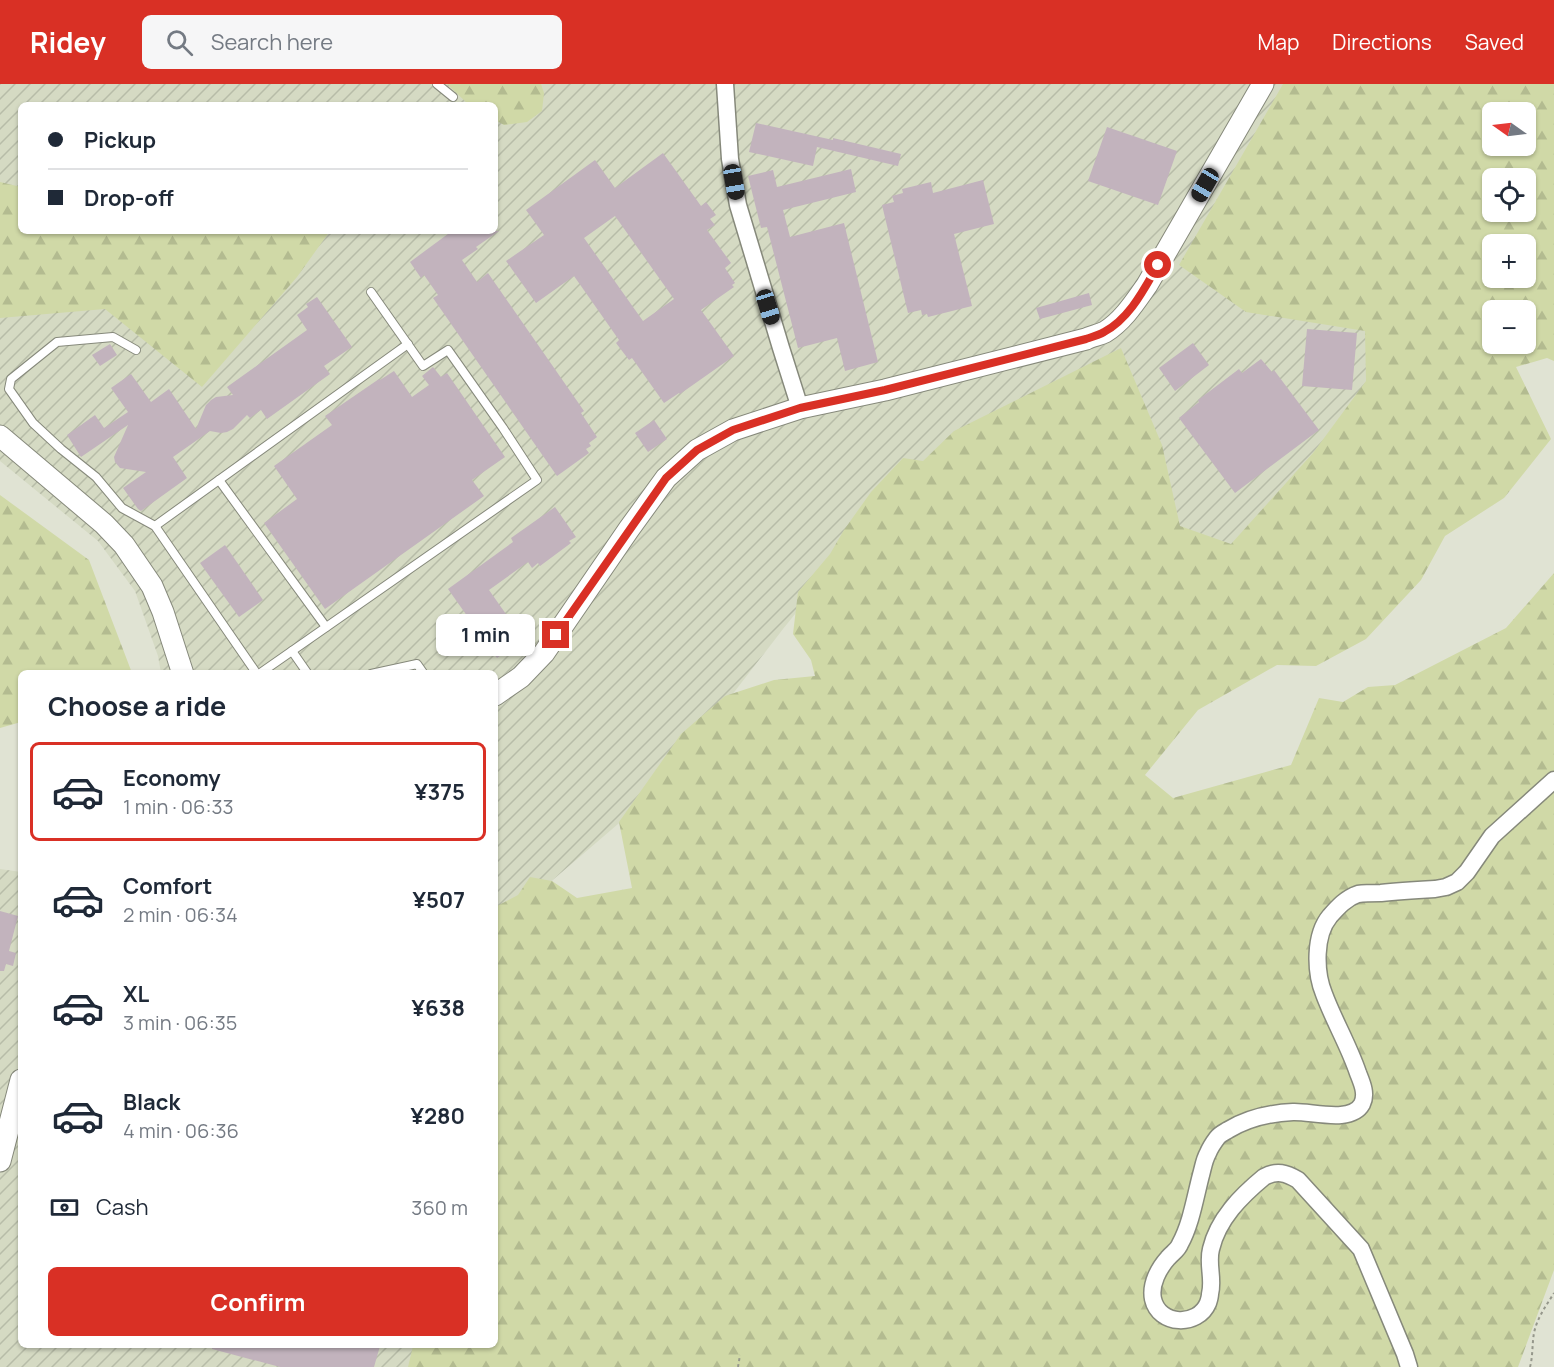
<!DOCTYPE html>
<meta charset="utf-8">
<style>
:root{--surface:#fff;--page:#f6f6f7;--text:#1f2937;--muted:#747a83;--line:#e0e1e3;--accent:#d93025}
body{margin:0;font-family:Manrope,sans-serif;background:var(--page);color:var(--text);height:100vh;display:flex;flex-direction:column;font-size:22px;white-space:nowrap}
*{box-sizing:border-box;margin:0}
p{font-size:20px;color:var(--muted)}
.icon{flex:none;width:33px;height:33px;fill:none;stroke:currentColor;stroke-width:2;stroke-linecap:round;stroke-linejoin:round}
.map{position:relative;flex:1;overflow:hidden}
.details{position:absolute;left:18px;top:586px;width:480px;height:678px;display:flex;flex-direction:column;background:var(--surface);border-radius:9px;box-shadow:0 2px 4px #0004}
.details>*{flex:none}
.banner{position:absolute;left:18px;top:18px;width:480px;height:132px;border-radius:9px;box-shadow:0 2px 4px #0004;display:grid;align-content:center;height:132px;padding:0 30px;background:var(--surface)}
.needle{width:39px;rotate:284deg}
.tools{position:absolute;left:1482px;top:18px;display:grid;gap:12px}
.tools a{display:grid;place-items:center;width:54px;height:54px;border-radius:9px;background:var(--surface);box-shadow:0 2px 4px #0004;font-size:30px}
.end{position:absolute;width:27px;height:27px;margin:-14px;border:8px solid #d93025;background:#fff;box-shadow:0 0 0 3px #fff}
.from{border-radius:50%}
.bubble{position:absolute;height:42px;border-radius:9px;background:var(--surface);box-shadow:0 2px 4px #0004;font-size:20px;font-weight:700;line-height:42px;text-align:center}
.car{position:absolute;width:18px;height:36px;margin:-18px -9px;border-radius:8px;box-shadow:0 0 4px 2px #0007;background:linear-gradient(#222 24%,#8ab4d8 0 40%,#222 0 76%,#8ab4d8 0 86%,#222 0)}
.banner b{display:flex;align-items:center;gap:21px;height:57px;font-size:22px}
.banner b+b{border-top:2px solid var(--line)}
.banner i{width:15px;height:15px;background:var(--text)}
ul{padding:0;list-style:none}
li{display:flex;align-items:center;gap:18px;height:99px;margin:0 12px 9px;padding:0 18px;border:3px solid transparent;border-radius:9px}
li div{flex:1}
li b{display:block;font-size:22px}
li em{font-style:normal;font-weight:700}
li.on{border-color:var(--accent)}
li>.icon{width:54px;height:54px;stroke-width:1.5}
h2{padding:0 30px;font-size:27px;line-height:72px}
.pay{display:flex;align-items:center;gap:15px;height:66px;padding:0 30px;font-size:22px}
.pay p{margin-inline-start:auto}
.cta{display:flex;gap:12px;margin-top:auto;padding:12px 30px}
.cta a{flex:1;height:69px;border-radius:9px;background:var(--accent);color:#fff;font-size:24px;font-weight:700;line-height:69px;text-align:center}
header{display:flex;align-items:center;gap:36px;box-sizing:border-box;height:84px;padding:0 30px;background:var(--accent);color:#fff}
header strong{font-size:28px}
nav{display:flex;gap:33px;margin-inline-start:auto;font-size:21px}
.search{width:420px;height:54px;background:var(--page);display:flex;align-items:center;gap:15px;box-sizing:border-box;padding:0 21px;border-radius:9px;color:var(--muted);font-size:22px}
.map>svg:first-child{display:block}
.industrial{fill:url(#industrial-furrows);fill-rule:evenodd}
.forest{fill:url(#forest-firs);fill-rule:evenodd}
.building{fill:#c2b3bd;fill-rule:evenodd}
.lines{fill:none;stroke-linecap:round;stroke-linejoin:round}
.service-casing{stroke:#86897b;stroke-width:10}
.minor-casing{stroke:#86897b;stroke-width:19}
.tertiary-casing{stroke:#86897b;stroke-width:23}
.path{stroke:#95978b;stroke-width:2;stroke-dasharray:3 3;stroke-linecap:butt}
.service{stroke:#fff;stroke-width:8}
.minor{stroke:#fff;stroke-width:16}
.tertiary{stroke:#fff;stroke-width:21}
.route{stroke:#d93025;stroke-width:8}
</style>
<header>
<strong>Ridey</strong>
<div class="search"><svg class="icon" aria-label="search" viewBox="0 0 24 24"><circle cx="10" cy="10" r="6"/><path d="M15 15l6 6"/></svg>Search here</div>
<nav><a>Map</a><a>Directions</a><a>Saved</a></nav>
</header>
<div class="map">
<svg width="1554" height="1283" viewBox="0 0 1554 1283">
<defs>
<pattern id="industrial-furrows" width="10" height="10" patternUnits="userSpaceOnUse" patternTransform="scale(1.5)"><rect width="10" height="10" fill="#d5dac3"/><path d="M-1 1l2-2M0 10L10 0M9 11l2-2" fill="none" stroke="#b7bca8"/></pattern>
<pattern id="forest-firs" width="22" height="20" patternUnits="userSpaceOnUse" patternTransform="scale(1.5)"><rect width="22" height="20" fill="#d0d9a7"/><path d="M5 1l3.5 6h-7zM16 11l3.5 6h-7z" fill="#b3bb90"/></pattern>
</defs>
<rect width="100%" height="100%" fill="#e0e3d3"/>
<!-- industrial -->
<g class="industrial">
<path d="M0 0H1299L1372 235 1379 307 1238 478 886 417 783 545 660 704 541 806 495 833V590L161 589 158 572 135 507 98 457 0 377ZM21 21H495V147H21Z"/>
<polygon points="0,785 21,788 21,1262 428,1262 423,1283 0,1283"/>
</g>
<!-- forest -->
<g class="forest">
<polygon points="447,0 541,0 544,9 542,27 527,38 504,41 495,36 495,21 469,21"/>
<path d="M1283 0H1554V277L1547 274 1516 283 1551 355 1504 414 1445 452 1421 496 1366 555 1316 582 1277 581 1198 626 1145 691 1173 714 1291 681 1319 614 1343 618 1368 603 1395 601 1506 544 1554 489V1186L1518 1283H408L413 1262H495V823L518 811 530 793 552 797 577 814 632 804 619 738 681 650 725 612 774 596 815 592 811 576 793 550 798 508 830 470 844 446 871 408 903 374 923 377 954 347 1121 264 1162 361 1180 442 1231 460 1313 369 1366 297 1365 247 1246 228 1179 181ZM1492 28H1526V62H1492ZM1492 94H1526V128H1492ZM1492 160H1526V194H1492ZM1492 226H1526V260H1492Z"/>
<polygon points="0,98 21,103 21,147 330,147 297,193 202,303 105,225 0,234"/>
<polygon points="0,411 89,476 132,589 21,590 21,638 0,644"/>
</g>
<!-- building -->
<g class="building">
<polygon points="756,39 833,56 833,54 901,70 898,82 817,63 813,82 749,68"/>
<polygon points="1107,43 1177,67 1158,121 1088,97"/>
<path d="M663 69 701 122 706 118 716 131 710 135 715 141 707 146 731 179 725 184 735 199 732 201 734 203 701 226 734 272 680 310 679 309 664 319 632 274 629 276 616 259 619 256 574 192 536 219 506 177 544 151 526 126 595 76 615 104ZM615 132 674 215 643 237 584 154Z"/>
<polygon points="851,85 856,108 783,126 790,153 844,139 878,278 845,287 837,254 798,264 767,143 761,144 748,92 773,86 777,103"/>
<polygon points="983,96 994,140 954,150 972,222 928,233 927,230 922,231 921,226 908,229 882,121 894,118 892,112 903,109 902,105 931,98 933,109"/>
<polygon points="452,147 499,147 476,163 478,165 462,176 477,198 488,189 584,327 581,329 597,353 589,359 591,362 586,365 589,369 557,392 433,214 438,211 424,191 421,194 410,178"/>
<polygon points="1089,209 1092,221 1040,235 1036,224"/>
<polygon points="317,213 352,263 324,282 330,290 267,335 261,326 250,334 247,331 233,345 227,348 221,349 210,347 173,373 187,394 141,427 138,425 123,404 146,388 120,384 115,378 114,373 128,341 81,373 67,351 95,331 104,344 128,328 111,304 131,290 151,318 169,305 196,345 206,321 211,316 216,313 233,311 227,303 307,246 297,231 308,223 306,220"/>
<polygon points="1307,245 1357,249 1352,306 1302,302"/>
<polygon points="1193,259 1209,281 1175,307 1159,284"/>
<polygon points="110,260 117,271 100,282 92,271"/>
<polygon points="1261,275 1272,288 1274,286 1319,346 1235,409 1179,334 1199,318 1198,316 1239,285 1242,289"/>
<polygon points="433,283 441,293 447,289 505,373 472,396 484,412 325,525 264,439 297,415 274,382 332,341 325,332 379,295 380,296 394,287 412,313 429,301 422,292"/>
<polygon points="654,336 667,355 648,368 635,349"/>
<polygon points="555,423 576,453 569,457 571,459 540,482 538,479 532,484 528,478 489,506 518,547 514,549 520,557 497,574 448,505 513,458 511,454"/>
<polygon points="225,461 263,516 239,533 200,479"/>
<polygon points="0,827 18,832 9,867 16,869 13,882 6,880 4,887 0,887"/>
<polygon points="212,1262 380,1262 374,1283 280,1283 212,1265"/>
</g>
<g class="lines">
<defs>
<g id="service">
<polyline points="437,0 453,13"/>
<polyline points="136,266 113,253 57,258 11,295 9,305 33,339 61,365 96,393 122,424 155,442 257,590"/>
<polyline points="219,396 326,543"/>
<polyline points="155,442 408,260"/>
<polyline points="292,567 308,590"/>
<polyline points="259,590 537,396 503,344 448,266 423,282 371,208"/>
<polyline points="371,590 417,580 424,590"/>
</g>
<g id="minor">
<polyline points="725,0 730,75 738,121 781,264 800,324"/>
<path d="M1409 1283 1405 1270 1361 1165 1298 1096C1286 1089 1277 1086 1264 1093 1241 1112 1218 1135 1211 1165 1207 1180 1214 1195 1210 1210 1210 1213 1209 1216 1208 1219 1198 1243 1159 1242 1153 1215 1150 1200 1159 1184 1168 1174 1172 1169 1178 1166 1180 1160 1191 1140 1195 1114 1201 1091 1203 1084 1204 1076 1208 1069 1210 1064 1214 1058 1217 1054 1220 1050 1225 1048 1228 1046 1248 1034 1270 1029 1293 1028 1311 1027 1351 1040 1362 1020 1367 1010 1362 999 1358 989 1349 962 1334 937 1324 910 1315 888 1314 851 1330 832 1338 823 1346 814 1358 810 1365 809 1373 809 1381 809 1399 807 1417 806 1435 805L1446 803 1457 798 1467 788 1492 752 1554 696"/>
</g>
<g id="tertiary">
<polyline points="0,352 104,440 124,461 152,502 163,528 183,590"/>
<path d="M495 611 521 593 544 569 629 445 666 394 697 366 733 346 800 324 885 306 1086 255C1092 252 1099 251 1105 248 1123 237 1135 218 1147 201L1263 0"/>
<polyline points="0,1077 21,996"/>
</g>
</defs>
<!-- service casing -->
<use href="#service" class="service-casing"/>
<!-- minor casing -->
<use href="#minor" class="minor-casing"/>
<!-- tertiary casing -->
<use href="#tertiary" class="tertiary-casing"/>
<!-- path -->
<g class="path">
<polyline points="738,1283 740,1271"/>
<path d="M1530 1283C1533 1272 1532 1260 1534 1249 1537 1234 1546 1222 1554 1209"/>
</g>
<!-- service -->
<use href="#service" class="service"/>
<!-- minor -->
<use href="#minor" class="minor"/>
<!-- tertiary -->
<use href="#tertiary" class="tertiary"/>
</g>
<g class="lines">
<!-- route -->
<path class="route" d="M556 551 666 394 697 366 733 346 800 324 885 306 1086 255C1092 253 1099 251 1104 248 1130 234 1144 205 1158 181"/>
</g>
</svg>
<div class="tools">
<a><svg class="needle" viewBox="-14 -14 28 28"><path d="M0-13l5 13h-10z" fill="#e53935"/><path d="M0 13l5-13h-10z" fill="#747a83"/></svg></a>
<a><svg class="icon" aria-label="locate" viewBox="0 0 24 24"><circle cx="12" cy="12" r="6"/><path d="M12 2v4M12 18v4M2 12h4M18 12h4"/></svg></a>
<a>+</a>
<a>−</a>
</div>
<i class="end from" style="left:1158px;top:181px"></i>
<i class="end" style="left:556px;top:551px"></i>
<div class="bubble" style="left:436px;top:530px;width:99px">1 min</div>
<i class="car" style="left:734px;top:98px;rotate:170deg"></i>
<i class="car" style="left:1205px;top:101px;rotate:210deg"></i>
<i class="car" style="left:768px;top:223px;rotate:163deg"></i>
<div class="banner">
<b><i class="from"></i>Pickup</b>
<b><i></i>Drop-off</b>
</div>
<section class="details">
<h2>Choose a ride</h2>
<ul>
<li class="on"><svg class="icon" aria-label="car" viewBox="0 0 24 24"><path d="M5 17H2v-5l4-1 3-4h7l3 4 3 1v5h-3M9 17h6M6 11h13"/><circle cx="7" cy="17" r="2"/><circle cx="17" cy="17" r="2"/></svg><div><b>Economy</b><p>1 min · 06:33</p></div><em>¥375</em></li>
<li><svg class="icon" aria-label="car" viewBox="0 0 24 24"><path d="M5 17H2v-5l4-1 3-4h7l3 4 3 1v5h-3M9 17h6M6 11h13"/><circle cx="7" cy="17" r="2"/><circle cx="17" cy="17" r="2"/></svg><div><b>Comfort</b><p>2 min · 06:34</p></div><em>¥507</em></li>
<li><svg class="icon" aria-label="car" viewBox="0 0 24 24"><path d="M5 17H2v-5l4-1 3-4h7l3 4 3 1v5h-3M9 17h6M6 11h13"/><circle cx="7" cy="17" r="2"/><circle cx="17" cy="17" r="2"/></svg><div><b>XL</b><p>3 min · 06:35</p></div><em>¥638</em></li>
<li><svg class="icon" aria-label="car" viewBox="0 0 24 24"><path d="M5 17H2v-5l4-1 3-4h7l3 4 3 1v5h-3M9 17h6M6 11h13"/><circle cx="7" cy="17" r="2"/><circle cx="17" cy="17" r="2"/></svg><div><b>Black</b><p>4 min · 06:36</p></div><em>¥280</em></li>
</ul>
<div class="pay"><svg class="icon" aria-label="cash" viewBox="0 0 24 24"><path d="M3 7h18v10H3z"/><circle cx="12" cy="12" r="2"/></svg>Cash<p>360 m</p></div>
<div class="cta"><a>Confirm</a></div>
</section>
</div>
